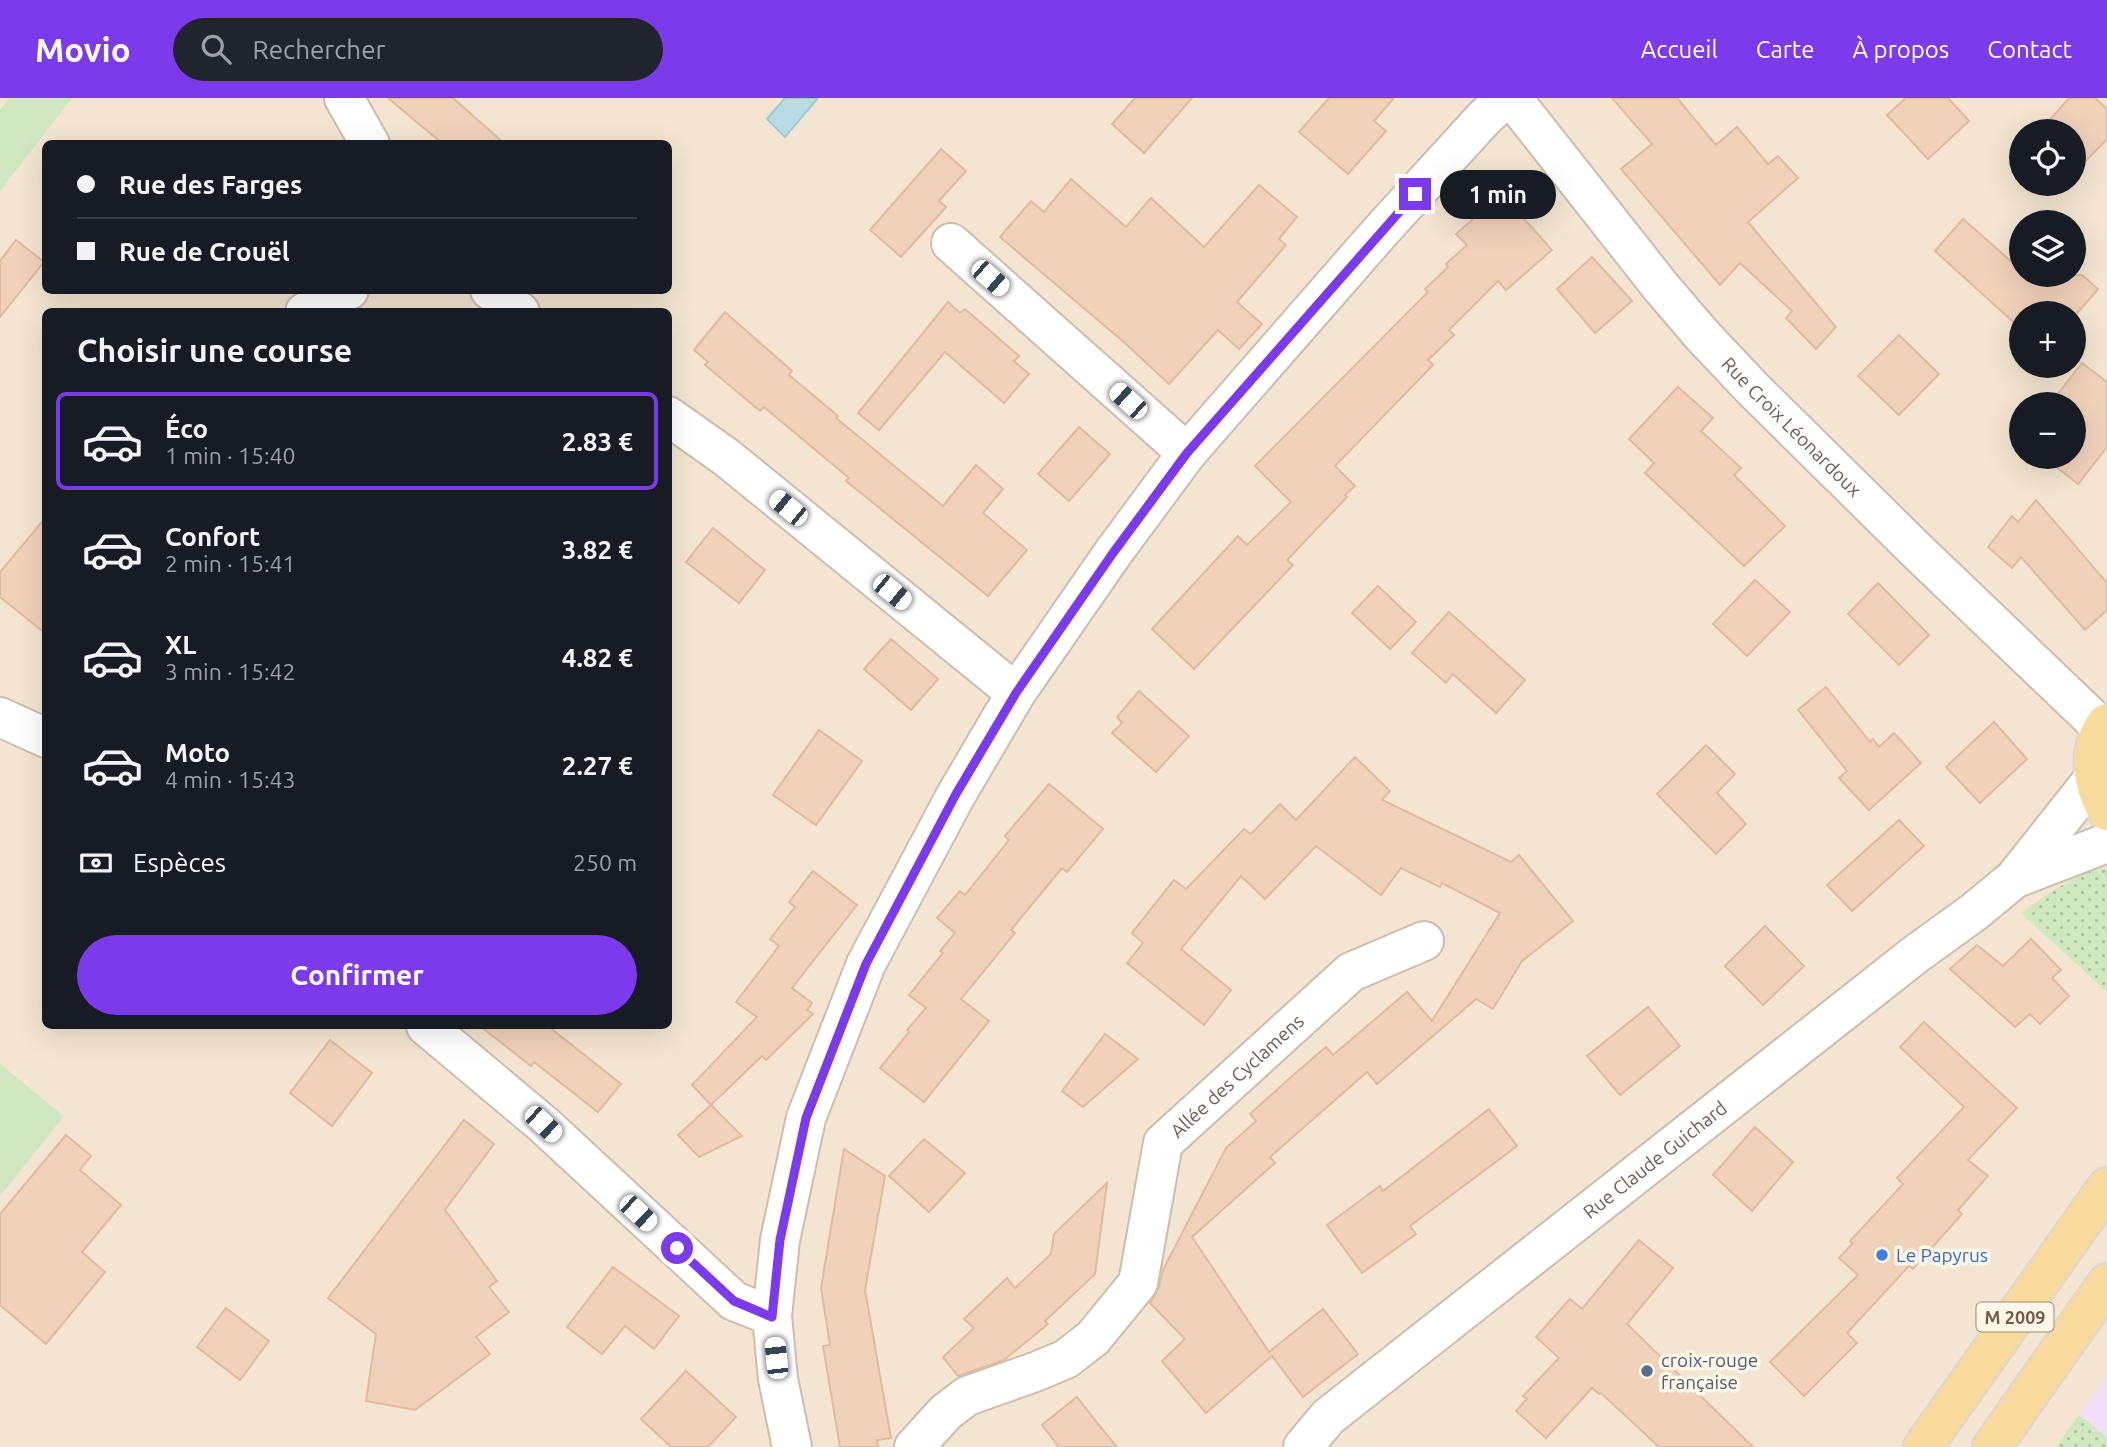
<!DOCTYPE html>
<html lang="fr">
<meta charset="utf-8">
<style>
:root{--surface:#171b24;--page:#20242c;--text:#f1f3f6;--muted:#9ea1a6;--line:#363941;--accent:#7c3aed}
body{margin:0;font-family:Ubuntu,sans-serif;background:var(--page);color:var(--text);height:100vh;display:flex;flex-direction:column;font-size:26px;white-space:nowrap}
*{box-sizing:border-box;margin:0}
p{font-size:23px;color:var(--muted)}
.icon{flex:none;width:38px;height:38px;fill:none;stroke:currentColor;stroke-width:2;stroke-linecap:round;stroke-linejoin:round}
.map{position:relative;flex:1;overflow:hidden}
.drawer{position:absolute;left:42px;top:210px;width:630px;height:721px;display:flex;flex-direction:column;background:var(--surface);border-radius:10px;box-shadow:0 7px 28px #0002}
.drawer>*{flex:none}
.hud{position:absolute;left:42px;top:42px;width:630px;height:154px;border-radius:10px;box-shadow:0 7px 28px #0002;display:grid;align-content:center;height:154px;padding:0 35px;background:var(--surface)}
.buttons{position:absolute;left:2009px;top:21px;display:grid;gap:14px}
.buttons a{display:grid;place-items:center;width:77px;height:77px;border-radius:50%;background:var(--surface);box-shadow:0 7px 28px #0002;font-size:35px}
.end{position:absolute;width:32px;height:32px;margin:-16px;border:9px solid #7c3aed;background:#fff;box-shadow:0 0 0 4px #fff}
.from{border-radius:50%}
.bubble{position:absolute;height:49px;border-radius:24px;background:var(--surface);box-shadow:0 7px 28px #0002;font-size:23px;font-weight:700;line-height:49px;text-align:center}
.car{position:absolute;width:21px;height:42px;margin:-21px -10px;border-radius:9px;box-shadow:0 0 5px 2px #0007;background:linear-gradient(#fff 24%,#345 0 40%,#fff 0 76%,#345 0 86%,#fff 0)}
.hud b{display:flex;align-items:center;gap:24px;height:66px;font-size:26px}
.hud b+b{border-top:2px solid var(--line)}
.hud i{width:18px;height:18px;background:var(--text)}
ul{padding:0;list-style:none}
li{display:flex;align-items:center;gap:21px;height:98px;margin:0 14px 10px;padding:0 21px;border:4px solid transparent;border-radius:10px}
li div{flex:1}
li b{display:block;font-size:26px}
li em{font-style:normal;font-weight:700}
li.on{border-color:var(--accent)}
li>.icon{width:63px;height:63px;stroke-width:1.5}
h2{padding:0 35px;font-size:32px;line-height:84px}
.pay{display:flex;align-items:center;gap:18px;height:77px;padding:0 35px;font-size:26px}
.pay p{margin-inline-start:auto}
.button{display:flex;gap:14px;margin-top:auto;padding:14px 35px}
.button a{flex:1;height:80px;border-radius:42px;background:var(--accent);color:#fff;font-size:28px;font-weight:700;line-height:80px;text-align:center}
header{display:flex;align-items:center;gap:42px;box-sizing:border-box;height:98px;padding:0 35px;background:var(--accent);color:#fff}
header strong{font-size:33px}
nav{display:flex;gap:38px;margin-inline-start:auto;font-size:24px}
.search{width:490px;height:63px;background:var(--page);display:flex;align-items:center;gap:18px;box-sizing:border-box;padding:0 24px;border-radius:38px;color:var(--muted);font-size:26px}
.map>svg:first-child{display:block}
.residential{fill:#f3e5d1;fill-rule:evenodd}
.education{fill:#f0dff7}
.grass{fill:#cfe8c1}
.park{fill:url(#park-dots)}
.water{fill:#b8dbe4;stroke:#9ecad5;stroke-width:2}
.building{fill:#f0d2bb;stroke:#e2ba9c;stroke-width:2}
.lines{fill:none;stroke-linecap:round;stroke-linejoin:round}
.street-casing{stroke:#cebdac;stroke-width:42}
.primary-casing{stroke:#ddd7d4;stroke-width:42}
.street{stroke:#fff;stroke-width:38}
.primary{stroke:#f8da9c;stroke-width:38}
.route{stroke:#7c3aed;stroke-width:9}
.shop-dot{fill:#3f7fe0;stroke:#fef7e8;stroke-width:2.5}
.service-dot{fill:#5c6f8a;stroke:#fef7e8;stroke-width:2.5}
.labels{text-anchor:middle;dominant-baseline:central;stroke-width:7;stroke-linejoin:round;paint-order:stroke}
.shield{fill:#fef7e8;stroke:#9c8979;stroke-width:2}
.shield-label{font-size:18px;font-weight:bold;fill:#725a4a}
.street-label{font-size:19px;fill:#725a4a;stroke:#fef7e8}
.shop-label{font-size:19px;fill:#366cbe;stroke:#fef7e8;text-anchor:start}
.service-label{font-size:19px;fill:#4e5e75;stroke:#fef7e8;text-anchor:start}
</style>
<header>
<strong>Movio</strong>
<div class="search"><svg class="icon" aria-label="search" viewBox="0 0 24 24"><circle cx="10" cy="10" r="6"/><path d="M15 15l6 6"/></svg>Rechercher</div>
<nav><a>Accueil</a><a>Carte</a><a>À propos</a><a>Contact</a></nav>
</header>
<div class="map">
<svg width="2107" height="1349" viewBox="0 0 2107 1349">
<defs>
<pattern id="park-dots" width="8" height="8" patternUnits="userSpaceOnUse" patternTransform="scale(1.75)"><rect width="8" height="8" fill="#cfe8c1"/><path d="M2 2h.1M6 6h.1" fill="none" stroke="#acbf9f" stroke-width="1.8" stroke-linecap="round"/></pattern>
</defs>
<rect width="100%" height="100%" fill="#fbf3e2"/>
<!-- residential -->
<path class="residential" d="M0 0H2107V1349H0ZM2021 33H2074V86H2021ZM46 46H668V192H46ZM2021 124H2074V177H2021ZM46 214H668V928H46ZM2021 215H2074V268H2021ZM2021 306H2074V359H2021Z"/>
<!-- education -->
<polygon class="education" points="2107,1278 2107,1349 2056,1349 2079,1317"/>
<!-- grass -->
<g class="grass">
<polygon points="9,0 72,0 0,93 0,12"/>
<polygon points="0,966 64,1018 0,1098"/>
</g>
<!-- park -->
<g class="park">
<path d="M2107 770V894L2021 815C2045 799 2078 772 2107 770Z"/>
<polygon points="2079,1317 2107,1339 2107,1349 2056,1349"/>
</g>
<!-- water -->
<polygon class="water" points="785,0 818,0 785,39 767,21"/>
<!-- building -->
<g class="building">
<polygon points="388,0 453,0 505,46 443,46"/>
<polygon points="1135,0 1192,0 1144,55 1112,26"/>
<polygon points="1329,0 1394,0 1374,23 1386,33 1348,76 1299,34"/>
<polygon points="1612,0 1677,0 1716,47 1737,29 1768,66 1778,58 1798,80 1748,124 1836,229 1816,251 1786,220 1792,213 1740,165 1720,187 1621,71 1652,46"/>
<polygon points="1906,0 1948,0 1969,23 1928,61 1887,17"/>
<polygon points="2069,0 2095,0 2107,11 2107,41 2074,75 2074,33 2040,33"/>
<polygon points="941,51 966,73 939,103 946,109 901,159 870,132"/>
<polygon points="1071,81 1126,129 1151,100 1204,149 1259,87 1297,119 1279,141 1286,147 1237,204 1262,226 1239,251 1218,232 1169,286 1126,246 1000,139 1031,103 1044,114"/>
<polygon points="1494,103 1508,103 1552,152 1506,192 1498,183 1449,232 1454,237 1428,262 1433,267 1335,368 1355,388 1345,397 1347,399 1287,462 1293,467 1194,571 1152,531 1238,438 1247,447 1291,404 1255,368 1428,194 1425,191 1448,169 1446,166 1467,147 1456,136"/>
<polygon points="1963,121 2021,172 2021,177 2082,177 2098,191 2074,219 2074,215 2021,215 2021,231 1935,153"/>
<polygon points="16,142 44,164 0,219 0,163"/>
<polygon points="1592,159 1632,203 1595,235 1557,191"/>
<polygon points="948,204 960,215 965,211 1019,258 1014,263 1029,276 1004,305 945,254 879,332 858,315"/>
<polygon points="725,214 792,273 789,277 838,318 836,320 943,408 976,367 1003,391 983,415 1027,452 988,498 846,383 849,380 764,309 760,313 705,267 708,264 694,252"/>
<polygon points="1899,237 1939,276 1899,317 1858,278"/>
<polygon points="2082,265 2107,284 2107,349 2078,386 2044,359 2074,359 2074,306 2050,306"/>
<polygon points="1678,289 1713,320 1701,333 1741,370 1734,377 1785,428 1744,468 1645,375 1654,365 1629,341"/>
<polygon points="1079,329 1110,356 1069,403 1038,376"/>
<polygon points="2036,402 2107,485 2107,512 2085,532 2021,459 2012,470 1988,449 2012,418 2018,424"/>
<polygon points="46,419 46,536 0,499 0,474"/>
<polygon points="713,430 765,472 739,505 686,464"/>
<polygon points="1755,482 1790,514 1747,558 1713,526"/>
<polygon points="1878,485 1929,537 1899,567 1848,516"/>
<polygon points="1378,488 1416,524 1390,551 1352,515"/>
<polygon points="1449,514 1525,582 1496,615 1453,576 1446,585 1412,555"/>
<polygon points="891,541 938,581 911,612 864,571"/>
<polygon points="1826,589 1870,644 1873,641 1879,649 1894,635 1921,665 1869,712 1839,680 1847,673 1798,612"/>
<polygon points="1139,593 1189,638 1156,674 1112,635 1122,625 1117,619"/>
<polygon points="1994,624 2027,661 1980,705 1946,669"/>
<polygon points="819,632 862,663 816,727 773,697"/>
<polygon points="1706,647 1735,676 1717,695 1746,726 1716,756 1657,696"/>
<polygon points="1355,659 1390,693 1382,702 1511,764 1519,757 1573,823 1522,863 1493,911 1476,901 1377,986 1367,974 1270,1059 1275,1065 1192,1139 1269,1254 1323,1211 1358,1256 1303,1299 1272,1258 1206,1315 1162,1263 1185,1241 1150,1205 1159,1189 1163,1172 1226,1050 1256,1023 1250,1016 1290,980 1326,949 1333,957 1407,894 1432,923 1500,815 1442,785 1440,789 1401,770 1381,797 1316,748 1265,801 1241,778 1181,851 1231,892 1204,927 1127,865 1143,845 1132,835 1174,782 1186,791 1244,731 1251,736 1280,706 1296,722"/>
<polygon points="1049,686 1103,731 1067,774 1062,770 1011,832 1015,835 961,901 989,923 924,1004 880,970 909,934 907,932 926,910 909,897 943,855 940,853 955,835 937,820 960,793 965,797 1009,742 1005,738"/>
<polygon points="1899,722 1924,748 1852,813 1827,787"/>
<polygon points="813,773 857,807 792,890 812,905 807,912 813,916 766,962 762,958 711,1007 742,1038 699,1059 678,1037 711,1007 692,987 757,919 736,904 779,848 770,841 795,809 789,804"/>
<polygon points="1765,828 1804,868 1763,907 1725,868"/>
<polygon points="2031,841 2061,872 2052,880 2069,898 2040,926 2030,916 2015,929 1950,871 1977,847 2003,868"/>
<polygon points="1648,909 1680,948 1620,997 1587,958"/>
<polygon points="1924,924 2017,1010 1968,1062 1988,1078 1958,1112 1962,1116 1913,1171 1909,1168 1847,1235 1857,1245 1804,1298 1770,1264 1858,1177 1839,1160 1853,1145 1850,1143 1903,1086 1897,1080 1964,1009 1900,949"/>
<polygon points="480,928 548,928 621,986 598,1014 534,964 531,968"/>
<polygon points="1105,936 1138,961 1083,1009 1062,993"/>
<polygon points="330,942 372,975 332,1028 290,995"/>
<polygon points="1489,1011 1517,1048 1410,1128 1416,1136 1362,1175 1327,1127 1380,1088 1383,1093"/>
<polygon points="464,1022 494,1046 445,1112 497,1183 489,1189 509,1214 476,1239 490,1256 415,1312 366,1303 376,1236 328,1200"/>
<polygon points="1755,1029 1793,1064 1752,1113 1713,1077"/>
<polygon points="66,1037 91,1058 80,1072 121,1107 82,1154 105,1174 46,1246 0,1207 0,1116"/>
<polygon points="924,1041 965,1075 929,1114 889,1078"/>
<polygon points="844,1051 885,1078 865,1192 891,1340 877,1342 878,1349 840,1349 823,1248 830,1247 821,1190"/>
<polygon points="1107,1085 1095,1176 1045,1223 1048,1226 1004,1262 958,1278 943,1259 974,1230 964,1221 1007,1180 1015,1190 1051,1156 1054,1136"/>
<polygon points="1639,1142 1673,1170 1627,1226 1753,1349 1659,1349 1601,1295 1599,1296 1592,1290 1546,1340 1516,1313 1527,1301 1523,1298 1559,1260 1536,1239 1570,1201 1582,1211"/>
<polygon points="613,1169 679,1218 654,1251 625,1228 602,1256 567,1229"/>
<polygon points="226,1210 269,1243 240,1282 197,1249"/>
<polygon points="686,1273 736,1319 708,1349 671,1349 641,1321"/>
<polygon points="1077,1299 1098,1326 1117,1349 1059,1349 1042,1327"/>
</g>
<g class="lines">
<defs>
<g id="street">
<polyline points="344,0 370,46"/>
<path id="s1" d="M1512 0 1661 189 1702 237 1751 289 1915 451 2102 630"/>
<polyline points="951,145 1187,355"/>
<polyline points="490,192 520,214"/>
<polyline points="305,214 349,192"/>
<polyline points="668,318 726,359 1016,595"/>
<polyline points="0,619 46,640"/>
<polyline points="2016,780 2107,745"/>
<polyline points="426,928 543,1026 734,1203 772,1218"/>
<polyline points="792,1349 778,1281 772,1218 780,1142 806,1020 866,866 956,697 1016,595 1113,455 1187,355 1380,134 1484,20 1506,0"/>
<path id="s2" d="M914 1349 946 1314 967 1298 1035 1274 1066 1261 1093 1240 1138 1185 1163 1045 1351 874 1424 843"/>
<path id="s3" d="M1303 1349 1328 1319 1916 856 1974 814 2014 781 2094 680"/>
</g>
<g id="primary">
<path d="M2107 625C2086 652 2092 685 2107 713"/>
<polyline points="1923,1349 2107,1089"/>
<polyline points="1992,1349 2107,1185"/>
</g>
</defs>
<!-- street casing -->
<use href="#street" class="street-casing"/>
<!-- primary casing -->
<use href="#primary" class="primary-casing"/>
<!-- street -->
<use href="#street" class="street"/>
<!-- primary -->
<use href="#primary" class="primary"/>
</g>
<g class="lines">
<!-- route -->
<polyline class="route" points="677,1150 734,1203 772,1219 780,1142 806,1020 866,866 956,696 1016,595 1113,455 1187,355 1415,96"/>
</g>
<!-- markers -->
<circle class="shop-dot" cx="1882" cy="1157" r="7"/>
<circle class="service-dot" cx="1647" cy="1273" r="7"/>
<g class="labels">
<!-- shield labels -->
<rect class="shield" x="1976.5" y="1204.5" width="77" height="29" rx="5"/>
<g class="shield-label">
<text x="2015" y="1219">M 2009</text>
</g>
<!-- street labels -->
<g class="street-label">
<text stroke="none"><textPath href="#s1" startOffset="432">Rue Croix Léonardoux</textPath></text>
<text stroke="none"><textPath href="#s2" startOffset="527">Allée des Cyclamens</textPath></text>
<text stroke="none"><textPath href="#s3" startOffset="455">Rue Claude Guichard</textPath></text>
</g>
<!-- shop labels -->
<g class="shop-label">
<text x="1896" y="1157">Le Papyrus</text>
</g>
<!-- service labels -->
<g class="service-label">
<text x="1661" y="1262">croix-rouge<tspan x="1661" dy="22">française</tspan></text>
</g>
</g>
</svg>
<div class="buttons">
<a><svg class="icon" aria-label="locate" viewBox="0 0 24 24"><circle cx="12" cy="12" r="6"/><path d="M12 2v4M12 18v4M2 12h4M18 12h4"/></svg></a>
<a><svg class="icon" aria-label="layers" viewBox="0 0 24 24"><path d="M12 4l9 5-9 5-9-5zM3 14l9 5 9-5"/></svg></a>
<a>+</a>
<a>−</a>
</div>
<i class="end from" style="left:677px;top:1150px"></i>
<i class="end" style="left:1415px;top:96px"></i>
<div class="bubble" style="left:1440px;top:72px;width:116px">1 min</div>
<i class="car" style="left:990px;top:180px;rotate:131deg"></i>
<i class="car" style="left:1128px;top:303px;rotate:312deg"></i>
<i class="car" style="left:788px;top:410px;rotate:309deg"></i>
<i class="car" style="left:892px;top:494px;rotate:129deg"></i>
<i class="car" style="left:543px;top:1026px;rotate:133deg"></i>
<i class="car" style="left:638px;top:1115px;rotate:133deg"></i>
<i class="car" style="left:776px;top:1260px;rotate:354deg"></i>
<div class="hud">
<b><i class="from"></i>Rue des Farges</b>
<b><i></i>Rue de Crouël</b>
</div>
<section class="drawer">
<h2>Choisir une course</h2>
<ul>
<li class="on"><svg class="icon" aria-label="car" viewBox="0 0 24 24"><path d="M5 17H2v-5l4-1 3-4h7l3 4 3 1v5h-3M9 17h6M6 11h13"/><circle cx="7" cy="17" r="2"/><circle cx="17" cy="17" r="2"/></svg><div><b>Éco</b><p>1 min · 15:40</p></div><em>2.83 €</em></li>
<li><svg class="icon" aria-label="car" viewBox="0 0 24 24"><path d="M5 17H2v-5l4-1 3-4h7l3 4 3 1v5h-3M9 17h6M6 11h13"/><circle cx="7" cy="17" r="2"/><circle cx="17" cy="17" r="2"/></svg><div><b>Confort</b><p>2 min · 15:41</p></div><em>3.82 €</em></li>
<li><svg class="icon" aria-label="car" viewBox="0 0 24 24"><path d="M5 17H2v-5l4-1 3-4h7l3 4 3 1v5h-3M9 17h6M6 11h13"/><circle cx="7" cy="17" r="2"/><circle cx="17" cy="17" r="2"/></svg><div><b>XL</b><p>3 min · 15:42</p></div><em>4.82 €</em></li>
<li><svg class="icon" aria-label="car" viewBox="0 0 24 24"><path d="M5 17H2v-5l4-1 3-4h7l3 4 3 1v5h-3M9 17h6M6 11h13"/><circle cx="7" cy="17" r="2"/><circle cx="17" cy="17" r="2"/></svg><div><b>Moto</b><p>4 min · 15:43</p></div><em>2.27 €</em></li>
</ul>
<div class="pay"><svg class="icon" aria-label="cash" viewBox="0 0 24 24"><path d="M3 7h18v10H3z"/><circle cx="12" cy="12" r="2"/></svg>Espèces<p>250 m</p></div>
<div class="button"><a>Confirmer</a></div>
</section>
</div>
